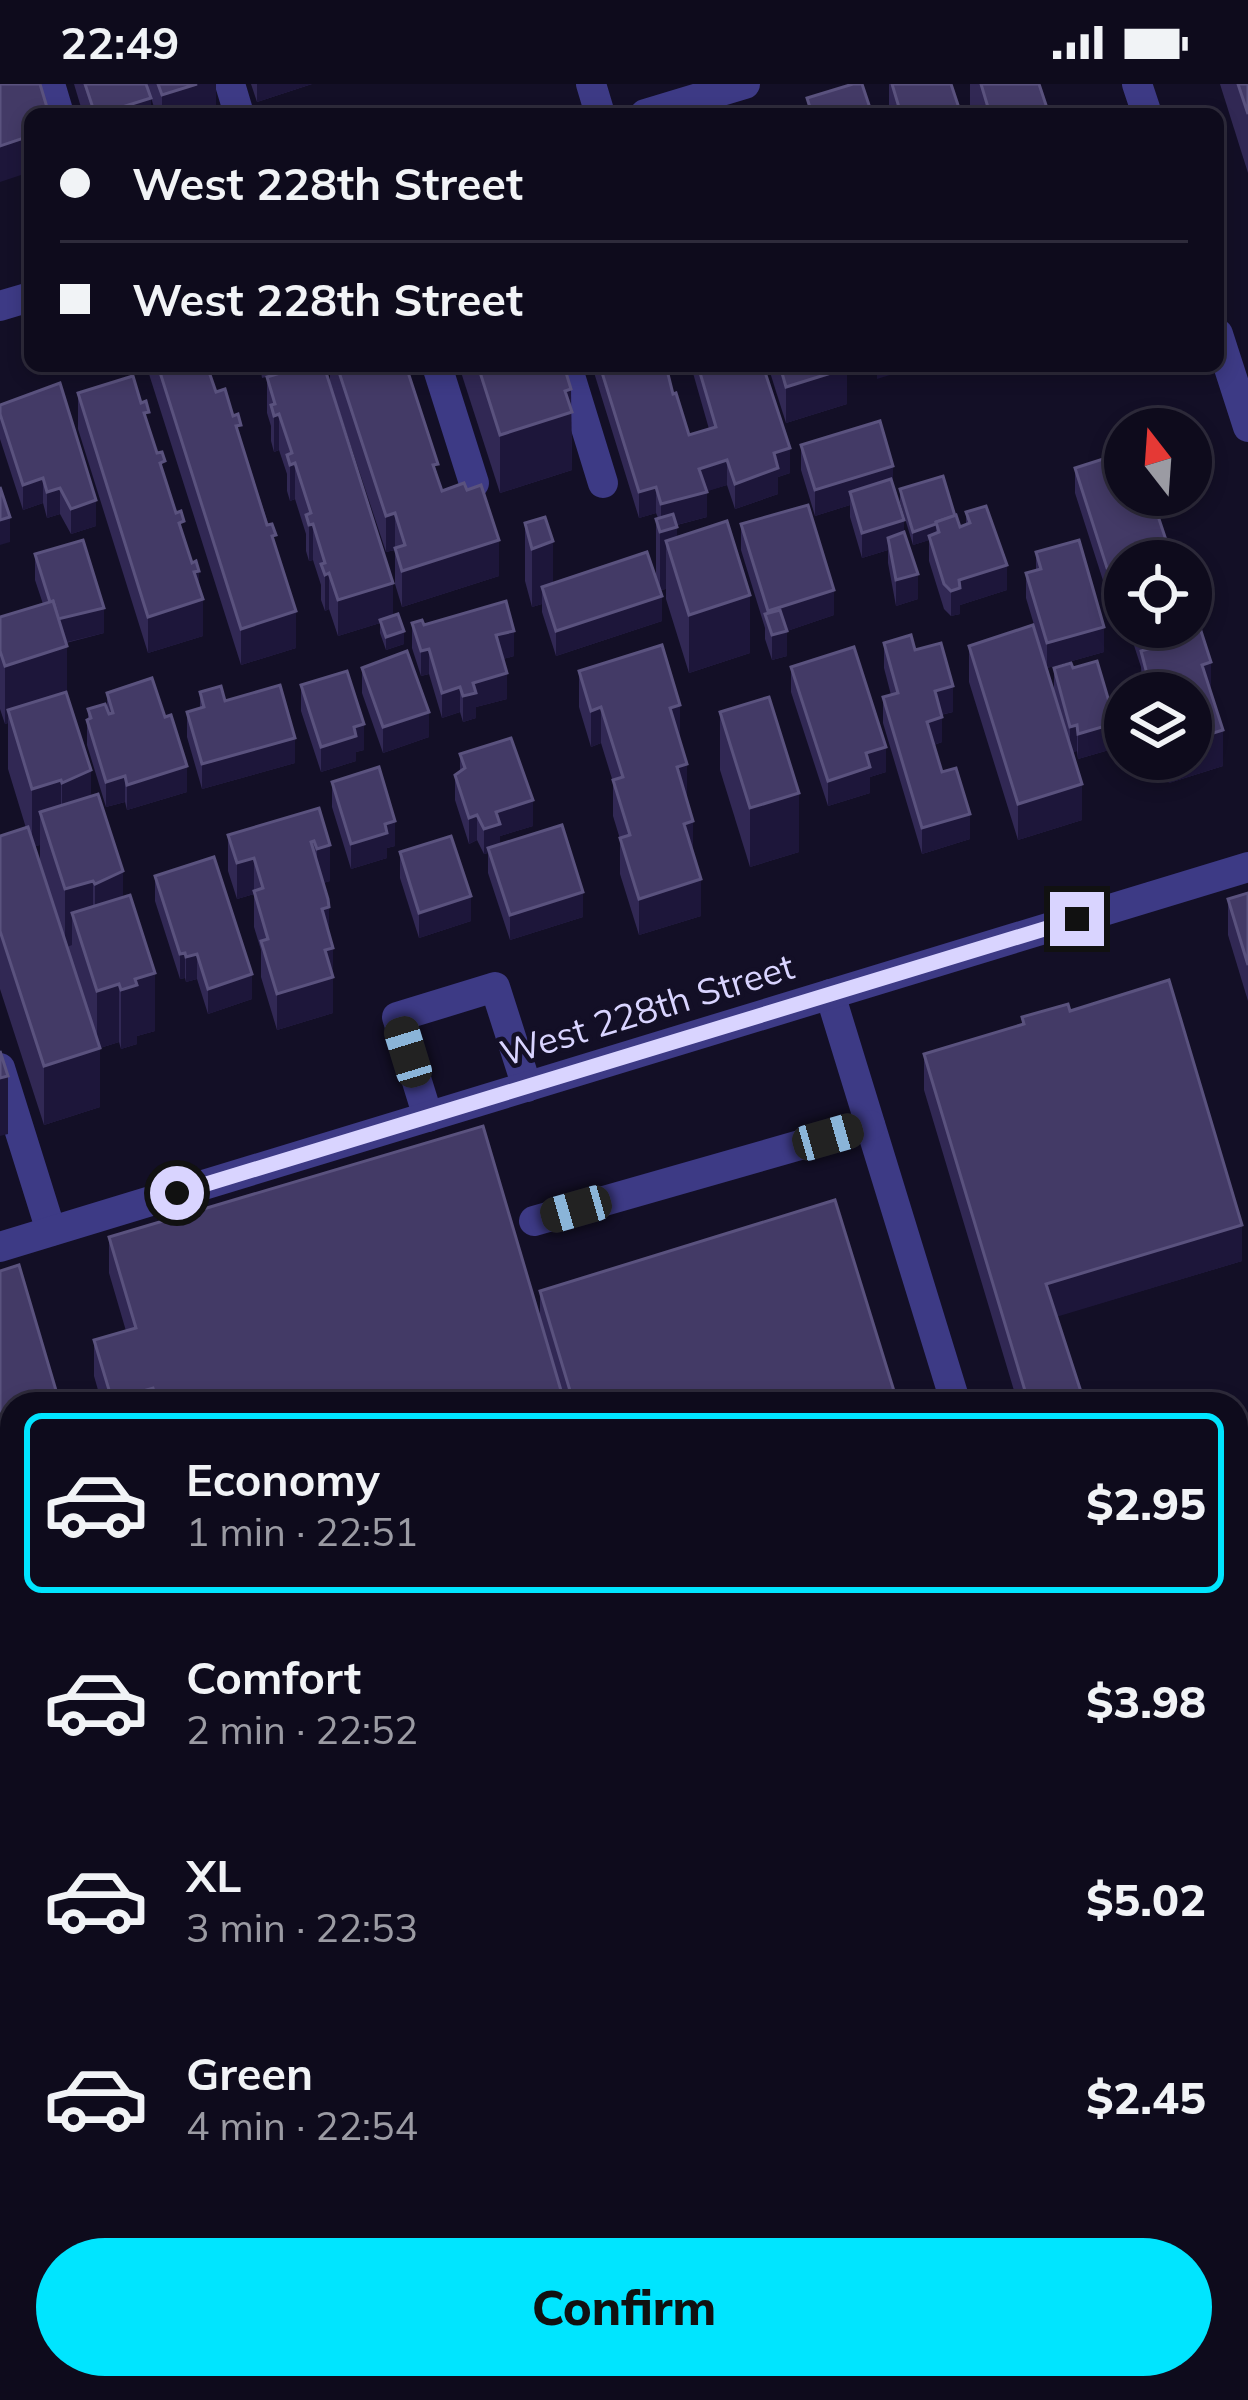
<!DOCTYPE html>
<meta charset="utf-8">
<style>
:root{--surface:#0e0b1c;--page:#171425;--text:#f1f3f6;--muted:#9b9ba3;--line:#2e2b3b;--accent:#00e5ff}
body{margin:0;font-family:Mulish,sans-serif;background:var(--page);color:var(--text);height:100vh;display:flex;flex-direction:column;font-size:45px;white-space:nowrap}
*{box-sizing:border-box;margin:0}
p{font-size:39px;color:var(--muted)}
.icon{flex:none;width:66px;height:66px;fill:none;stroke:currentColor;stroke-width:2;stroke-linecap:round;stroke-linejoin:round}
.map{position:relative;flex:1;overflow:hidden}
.details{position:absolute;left:0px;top:1308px;width:1248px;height:1008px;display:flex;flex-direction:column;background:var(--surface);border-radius:36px 36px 0 0;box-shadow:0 6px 18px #0003,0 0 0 3px var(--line)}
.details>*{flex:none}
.banner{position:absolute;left:24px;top:24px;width:1200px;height:264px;border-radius:18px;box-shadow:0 6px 18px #0003,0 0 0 3px var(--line);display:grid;align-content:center;height:264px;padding:0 36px;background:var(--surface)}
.needle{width:78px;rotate:343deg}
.tools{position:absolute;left:1104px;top:324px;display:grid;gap:24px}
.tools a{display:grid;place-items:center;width:108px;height:108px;border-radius:50%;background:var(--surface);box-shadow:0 6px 18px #0003,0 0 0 3px var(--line);font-size:60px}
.end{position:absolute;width:54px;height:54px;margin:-27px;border:15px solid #d9d4ff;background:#111;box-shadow:0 0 0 6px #111}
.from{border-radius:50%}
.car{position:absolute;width:36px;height:72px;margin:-36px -18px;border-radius:15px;box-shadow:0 0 9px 3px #0007;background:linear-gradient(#222 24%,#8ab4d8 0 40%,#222 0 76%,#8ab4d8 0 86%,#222 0)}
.banner b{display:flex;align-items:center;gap:42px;height:114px;font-size:45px}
.banner b+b{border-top:3px solid var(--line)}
.banner i{width:30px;height:30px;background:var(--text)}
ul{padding:21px 0 0;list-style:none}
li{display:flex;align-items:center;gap:36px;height:180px;margin:0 24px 18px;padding:0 12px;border:6px solid transparent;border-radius:18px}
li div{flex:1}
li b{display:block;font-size:45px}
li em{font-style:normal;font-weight:800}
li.selected{border-color:var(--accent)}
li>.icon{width:108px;height:108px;stroke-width:1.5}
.action{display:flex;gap:24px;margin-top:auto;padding:24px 36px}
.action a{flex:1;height:138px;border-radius:72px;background:var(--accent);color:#111;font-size:48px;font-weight:800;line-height:138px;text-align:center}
.status{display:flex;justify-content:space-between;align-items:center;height:84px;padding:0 60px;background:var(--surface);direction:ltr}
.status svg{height:33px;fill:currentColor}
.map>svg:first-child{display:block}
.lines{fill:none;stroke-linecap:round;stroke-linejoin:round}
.minor{stroke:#3d3a85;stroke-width:30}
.wall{fill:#312854;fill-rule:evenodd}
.shaded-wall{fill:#1d163a}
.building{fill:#433a66;stroke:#5a527e;stroke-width:3}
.route{stroke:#d9d4ff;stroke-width:15}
.labels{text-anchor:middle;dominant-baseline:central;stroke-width:9;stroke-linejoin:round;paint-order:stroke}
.street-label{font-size:36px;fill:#d9d4ff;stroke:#130f26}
</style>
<div class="status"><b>22:49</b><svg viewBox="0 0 49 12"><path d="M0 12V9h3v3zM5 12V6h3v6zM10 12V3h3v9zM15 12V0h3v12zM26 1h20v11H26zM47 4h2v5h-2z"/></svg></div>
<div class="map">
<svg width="1248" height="2316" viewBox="0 0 1248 2316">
<rect width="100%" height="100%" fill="#130f26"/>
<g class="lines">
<!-- minor -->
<g class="minor">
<polyline points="50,0 59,30"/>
<polyline points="230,0 239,30"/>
<polyline points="591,0 600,30"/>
<polyline points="1137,0 1147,30"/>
<polyline points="645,30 745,0"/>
<polyline points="0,222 30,213"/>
<polyline points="1218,250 1248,343"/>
<polyline points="437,282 474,399"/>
<polyline points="567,282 603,399"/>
<polyline points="830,910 956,1320"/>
<polyline points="0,984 51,1147"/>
<polyline points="428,1033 397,933 495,903 527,1003"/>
<polyline points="534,1137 870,1041"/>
<polyline points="0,1163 1248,783"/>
<polyline points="0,1525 12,1522"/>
<polyline points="0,1915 12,1912"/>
<polyline points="609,2316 611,2304"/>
</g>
</g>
<!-- wall -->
<g class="wall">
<polygon points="74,0 146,0 151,30 83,30"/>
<polygon points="147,0 216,0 216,30 156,30"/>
<polygon points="251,0 312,0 257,18"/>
<polygon points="889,0 951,0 961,30 889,30"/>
<polygon points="970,0 1039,0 1049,30 972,30 970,24"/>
<polygon points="1220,0 1248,0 1248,89"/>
<polygon points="149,282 207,282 216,308 241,358 276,463 296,564 241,581 149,290"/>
<polygon points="260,282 324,282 393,532 404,560 386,566 380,549 380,539 338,552 329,525 325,527 321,516 321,501 313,476 309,477 306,467 306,450 295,415 290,417 287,407 287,390 279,366 274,368 271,357 271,342 267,329 267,295 266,293 262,294"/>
<polygon points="330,282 406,282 442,407 499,492 402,523 395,500 395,466 386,468 330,299"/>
<polygon points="459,282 564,282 571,325 572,386 500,409"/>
<polygon points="592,282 666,282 673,310 689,351 709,345 691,282 763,282 790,389 778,393 778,410 735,425 727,401 706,407 707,433 677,441 677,453 750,569 689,589 666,515 666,505 660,506 662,537 556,572 542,528 542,520 532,523 525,497 525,439 553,499 656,493 656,435 658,434 656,429 639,434"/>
<polygon points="768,282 846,282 847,320 786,339"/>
<polygon points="78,309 149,345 199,501 203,552 148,569 78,345"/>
<polygon points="0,321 96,442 71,450 60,430 47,434 43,419 23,426 0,355"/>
<polygon points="801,361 893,401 918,515 896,522 888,479 888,466 862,474 850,433 850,421 815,432 801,386"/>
<polygon points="1075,384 1125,477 1125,535 1120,521 1120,505 1107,509 1075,409"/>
<polygon points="900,405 955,432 960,443 966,441 966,428 1007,506 960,521 960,530 951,532 944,525 929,477 929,456 913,461 900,418"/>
<polygon points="741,440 834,531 787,547 787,572 772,576 765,555 765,544 741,466"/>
<polygon points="1036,468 1104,568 1047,584 1026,514 1026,489 1036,486"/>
<path d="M35 470 104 549 66 559 67 610 91 712 123 813 155 947 137 952V960L121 965 119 958 100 964V1023L44 1041 0 905V752L26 744 8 685V639L5 640 0 625V533L43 520 35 496ZM40 761V779L35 762Z"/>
<polygon points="412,539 424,541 514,572 503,575 507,615 476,623 476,634 463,638 460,628 442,634 429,590 421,592 412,564"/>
<polygon points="1128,543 1191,543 1211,608 1223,682 1169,699 1161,675 1191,675 1191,609 1143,609 1141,583"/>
<polygon points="884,559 915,566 953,628 941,631 942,658 934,661 942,688 970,755 922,770 883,639 883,613 891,611 884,584"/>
<polygon points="969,562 1054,612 1054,584 1073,584 1113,656 1109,657 1109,666 1078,675 1077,667 1072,668 1082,736 1018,756 969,598"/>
<polygon points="791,583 886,688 870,693 870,709 828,722 791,608"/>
<polygon points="362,584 429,653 383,669 362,609"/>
<polygon points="579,587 680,657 701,832 639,851 620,790 620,755 613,732 613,698 601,659 591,663 579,623"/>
<polygon points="301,601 364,666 356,668 356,677 321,688 301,627"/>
<polygon points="200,608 225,617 295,679 202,705 187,653 187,628 200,624"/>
<polygon points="107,609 187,708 127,726 125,718 106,723 87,661 87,636 88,635 88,625 107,627"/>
<polygon points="720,628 799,768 750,783 720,686"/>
<polygon points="460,670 533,742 500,752 500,760 583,833 510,856 488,789 488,769 484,770 477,756 469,760 455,716 455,691 460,687"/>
<polygon points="332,698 395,762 387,764 387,774 351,785 332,723"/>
<polygon points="319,724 330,797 323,799 329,851 333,864 333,929 277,946 261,893 261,866 254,843 254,810 237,815 228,787 228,751"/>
<polygon points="400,768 471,837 419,854 400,794"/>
<polygon points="155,792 252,915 208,930 197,895 186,898 185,894 180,895 155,817"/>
<polygon points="1248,809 1248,917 1228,851 1228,815"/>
<polygon points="1070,927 1242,1177 1057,1232 1085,1320 1018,1320 924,1006 924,970 1022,940 1022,933"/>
<polygon points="109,1153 540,1235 540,1207 898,1320 102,1320 94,1292 94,1256 126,1247 109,1189"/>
<polygon points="1236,1779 1248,1819 1248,2203 1236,2206"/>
</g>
<!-- shaded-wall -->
<g class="shaded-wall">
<polygon points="197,0 216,0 216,30 162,30 162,11"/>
<polygon points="257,0 312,0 257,18"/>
<polygon points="151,14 151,30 100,30"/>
<polygon points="30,52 30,88 0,98 0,62"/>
<polygon points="877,282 919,282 877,295"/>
<polygon points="847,284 847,320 786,339 786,303"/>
<polygon points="571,305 572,386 500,409 500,351 565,307"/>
<polygon points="279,330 279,366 274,368 274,332"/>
<polygon points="790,364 790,389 778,393 778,410 735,425 735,400 774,369"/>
<polygon points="727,376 727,401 699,410 699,385"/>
<polygon points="295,379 295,415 290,417 290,381"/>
<polygon points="893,382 893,407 850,408 850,421 815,432 815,406"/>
<polygon points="43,394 43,419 23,426 23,401"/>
<polygon points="656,403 656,429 639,434 639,408"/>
<polygon points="60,404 60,430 47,434 47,408"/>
<polygon points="707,408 707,433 661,445 661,420"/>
<polygon points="96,416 96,442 71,450 71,425"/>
<polygon points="395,429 395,466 386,468 386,432"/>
<polygon points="10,433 10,458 0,461 0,436"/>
<polygon points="904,436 904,461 888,454 888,466 862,474 862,449"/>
<polygon points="313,440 313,476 309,477 309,441"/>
<polygon points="936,441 936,454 913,461 913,448"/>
<polygon points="677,443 677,495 666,457 666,505 660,506 660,448"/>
<polygon points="499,456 499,492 402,523 402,487"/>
<polygon points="553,457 553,516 542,503 542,520 532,523 532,465"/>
<polygon points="1169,465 1169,477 1130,477"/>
<polygon points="1125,479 1125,498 1120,485 1120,505 1107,509 1107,484"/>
<polygon points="1007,481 1007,506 960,521 960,530 951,532 951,507 959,496"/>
<polygon points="199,487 199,517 203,515 203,552 148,569 148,533 194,488"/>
<polygon points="329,489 329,525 325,527 325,491"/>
<polygon points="918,490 918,515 896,522 896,496"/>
<polygon points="393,499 393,535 338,552 338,516"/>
<polygon points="834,506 834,531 787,547 787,572 772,576 772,551 768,527"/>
<polygon points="750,511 750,569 689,589 689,531"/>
<polygon points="662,512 662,537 556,572 556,547"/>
<polygon points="104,524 104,549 55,561 55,536"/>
<polygon points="296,527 296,564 241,581 241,545"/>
<polygon points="1104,543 1104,568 1047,584 1047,559"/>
<polygon points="404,547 404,560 386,566 386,553"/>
<polygon points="514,547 514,572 496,577 496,551"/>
<polygon points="67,562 67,620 8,626 8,639 5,640 5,582"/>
<polygon points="429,565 429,590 421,592 421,567"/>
<polygon points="1211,578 1211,614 1202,581"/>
<polygon points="507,589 507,615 476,623 476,634 463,638 463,612 473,599"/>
<polygon points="953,602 953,628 935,632 935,607"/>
<polygon points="460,603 460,628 442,634 442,609"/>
<polygon points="680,621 680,657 670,624"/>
<polygon points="601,623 601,659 591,663 591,627"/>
<polygon points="429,628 429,653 383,669 383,643"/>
<polygon points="1113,631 1113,656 1109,657 1109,666 1078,675 1078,650"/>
<polygon points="942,633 942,658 927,663 927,638"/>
<polygon points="364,640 364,666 356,668 356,677 321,688 321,663 354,643"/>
<polygon points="1077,641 1077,667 1070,669 1070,643"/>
<polygon points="1223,646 1223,682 1169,699 1169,675 1191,675 1191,656"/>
<polygon points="295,654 295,679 202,705 202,680"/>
<polygon points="886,663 886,688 870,693 870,709 828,722 828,697 866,669"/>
<polygon points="687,680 687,716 677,683"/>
<polygon points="187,682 187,708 127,726 127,701"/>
<polygon points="91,686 91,744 62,757 62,699"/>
<polygon points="125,692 125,718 106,723 106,698"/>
<polygon points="61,696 61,754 40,728 40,761 32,763 32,705"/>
<polygon points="1082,700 1082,736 1018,756 1018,720"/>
<polygon points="799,709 799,768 750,783 750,724"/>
<polygon points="533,716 533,742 500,752 500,765 488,764 488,769 484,770 484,745 496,728"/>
<polygon points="970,730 970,755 922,770 922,744"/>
<polygon points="477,731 477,756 469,760 469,734"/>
<polygon points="395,737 395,762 387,764 387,774 351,785 351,760 385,740"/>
<polygon points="693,737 693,773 684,740"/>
<polygon points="330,761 330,797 317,801 317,765"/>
<polygon points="254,774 254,810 237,815 237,779"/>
<polygon points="123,787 123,845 95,858 95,800"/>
<polygon points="701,795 701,832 639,851 639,815"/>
<polygon points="93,797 93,855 72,829 72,861 65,864 65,805"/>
<polygon points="583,808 583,833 510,856 510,831"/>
<polygon points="471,812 471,837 419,854 419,829"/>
<polygon points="329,823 329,859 322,825"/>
<polygon points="333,864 333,929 277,946 277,910 325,866"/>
<polygon points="185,869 185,894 180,895 180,870"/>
<polygon points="197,870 197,895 186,898 186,873"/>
<polygon points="155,889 155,947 137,952 137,960 121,965 121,906 135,895"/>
<polygon points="252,890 252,915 208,930 208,905"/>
<polygon points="119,900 119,958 100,964 100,1023 44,1041 44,982 97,965 97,907"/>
<polygon points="8,992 8,1050 0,1052 0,994"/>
<polygon points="1242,1141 1242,1177 1046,1236 1046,1200"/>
<polygon points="153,1304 153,1320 112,1320 112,1316"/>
<polygon points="12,1449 12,1485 0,1489 0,1453"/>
<polygon points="1248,1654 1248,1690 1236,1694 1236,1658"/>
<polygon points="12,1793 12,1829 0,1832 0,1796"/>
<polygon points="12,2155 12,2191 0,2194 0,2158"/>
<polygon points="1248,2167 1248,2203 1236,2206 1236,2170"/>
</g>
<!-- building -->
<g class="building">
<polygon points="0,0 40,0 49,30 30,30 30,52 0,62"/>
<polygon points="85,0 146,0 151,14 100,30 95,30"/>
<polygon points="158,0 197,0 162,11"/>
<polygon points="853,0 862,0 872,30 812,30 807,14"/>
<polygon points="892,0 951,0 961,30 901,30"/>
<polygon points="981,0 1039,0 1049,30 990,30"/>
<polygon points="1238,0 1248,0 1248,30"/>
<polygon points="158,282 207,282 216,308 225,305 233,332 238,330 241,341 236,342 267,441 272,440 276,451 272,452 296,527 241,545"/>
<polygon points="274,282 324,282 393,499 338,516 329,489 325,491 321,480 325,479 313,440 309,441 306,431 311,429 295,379 290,381 287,371 292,369 279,330 274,332 271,321 275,320 267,293 277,290"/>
<polygon points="337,282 406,282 438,380 433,381 442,407 464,399 467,406 481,401 499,456 402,487 395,464 405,461 395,429 386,432"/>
<polygon points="478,282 564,282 571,305 565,307 572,328 500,351"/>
<polygon points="600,282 666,282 673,310 676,309 689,351 716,343 698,282 763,282 790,364 774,369 778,384 735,400 727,376 699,385 707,408 661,420 656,403 639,408"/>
<polygon points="780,282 846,282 847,284 786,303"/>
<polygon points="133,292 141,319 146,317 149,328 144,329 157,369 162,368 165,377 160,379 176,429 181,427 184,437 179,439 192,479 196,477 199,487 194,488 203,515 148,533 78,309"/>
<polygon points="60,299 96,416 71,425 60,404 47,408 43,394 23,401 0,330 0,321"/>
<polygon points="880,337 893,382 815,406 801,361"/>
<polygon points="1125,368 1125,411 1151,411 1169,465 1107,484 1075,384"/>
<polygon points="943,392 955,432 936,438 936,440 913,448 900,405"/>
<polygon points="891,395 904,436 862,449 850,408"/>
<polygon points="0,403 10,433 0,436"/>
<polygon points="808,421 834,506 768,527 741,440"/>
<polygon points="986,422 1007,481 959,496 960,504 951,507 944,500 929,452 939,448 936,438 956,431 960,443 970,439 966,428"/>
<polygon points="673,430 677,443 660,448 656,435"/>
<polygon points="545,433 553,457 532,465 525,439"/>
<polygon points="727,437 750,511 689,531 666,457"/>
<polygon points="904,448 918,490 896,496 888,454"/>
<polygon points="83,456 104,524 58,535 53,517 50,518 35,470"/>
<polygon points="1079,456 1104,543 1047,559 1026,489 1041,485 1036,468"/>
<polygon points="1176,467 1179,477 1144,477"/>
<polygon points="647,468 662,512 556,547 542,503"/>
<polygon points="1191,516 1211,578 1202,581 1223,646 1191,656 1191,609 1152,609 1141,567 1148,565 1140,543 1191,543"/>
<polygon points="53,517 67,562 5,582 0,567 0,533"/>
<polygon points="506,517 514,547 496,551 507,589 473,599 476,609 463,612 460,603 442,609 429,565 421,567 412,539 422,536 424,541"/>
<polygon points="780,526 787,547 772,551 765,530"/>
<polygon points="398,530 404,547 386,553 380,536"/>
<polygon points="1033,541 1082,700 1018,720 969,562"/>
<polygon points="911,551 915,566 941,559 953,602 935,607 942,633 927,638 942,688 956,684 970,730 922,744 883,613 898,609 884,559"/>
<polygon points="662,561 680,621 670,624 687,680 677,683 693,737 684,740 701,795 639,815 620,754 630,751 613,696 623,693 601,623 591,627 579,587"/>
<polygon points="854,563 886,663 866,669 870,683 828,697 791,583"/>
<polygon points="407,567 429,628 383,643 362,584"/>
<polygon points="1097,577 1113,631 1107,633 1109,641 1078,650 1077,641 1070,643 1054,584 1071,579 1073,584"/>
<polygon points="347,587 364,640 354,643 356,652 321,663 301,601"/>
<polygon points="152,594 165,633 171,631 187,682 127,701 125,692 106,698 87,636 91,634 88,625 105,620 109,630 113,629 107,609"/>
<polygon points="280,601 295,654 202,680 187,628 204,623 200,608 221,602 225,617"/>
<polygon points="66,608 91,686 62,699 61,696 32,705 8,626"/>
<polygon points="769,613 799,709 750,724 720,628"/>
<polygon points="511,654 533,716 496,728 500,740 484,745 477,731 469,734 455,691 465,684 460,670"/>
<polygon points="379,683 395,737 385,740 387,749 351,760 332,698"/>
<polygon points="98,710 123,787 95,800 93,797 65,805 40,728"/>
<polygon points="319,724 330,761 317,765 314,757 311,758 328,815 329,823 322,825 333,864 325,866 333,893 277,910 261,857 268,855 254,807 263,804 254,774 237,779 228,751"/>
<polygon points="562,741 583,808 510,831 488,764"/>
<polygon points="28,743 100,964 44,982 0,847 0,752"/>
<polygon points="451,752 471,812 419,829 400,768"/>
<polygon points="214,773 252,890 208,905 197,870 186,873 185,869 180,870 155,792"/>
<polygon points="1248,809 1248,881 1228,815"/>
<polygon points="130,811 155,889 135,895 137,901 121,906 119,900 97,907 72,829"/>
<polygon points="1169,896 1242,1141 1046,1200 1085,1320 1029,1320 924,970 1024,940 1022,933 1068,920 1070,927"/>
<polygon points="0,967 8,992 0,994"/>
<polygon points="483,1042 565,1320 158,1320 153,1304 112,1316 94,1256 136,1244 109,1153"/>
<polygon points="835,1116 898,1320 574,1320 540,1207"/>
<polygon points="19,1181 60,1320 12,1320 12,1449 0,1453 0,1187"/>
<polygon points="1248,1445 1248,1654 1236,1658 1236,1449"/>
<polygon points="12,1559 12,1793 0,1796 0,1563"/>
<polygon points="1236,1779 1248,1819 1248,2029 1236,1989"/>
<polygon points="12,1938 12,2155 0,2158 0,1942"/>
<polygon points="1236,2012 1248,2052 1248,2167 1236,2170"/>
<polygon points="1248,2301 1248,2316 1224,2316 1225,2308"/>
<polygon points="175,2304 530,2304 533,2316 135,2316"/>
<polygon points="685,2304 1032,2304 1035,2316 684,2316"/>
</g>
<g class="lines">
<!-- route -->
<polyline class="route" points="177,1109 1077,835"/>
</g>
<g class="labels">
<!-- street labels -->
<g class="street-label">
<text transform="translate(647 925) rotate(-17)">West 228th Street</text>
</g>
</g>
</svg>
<div class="tools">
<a><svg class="needle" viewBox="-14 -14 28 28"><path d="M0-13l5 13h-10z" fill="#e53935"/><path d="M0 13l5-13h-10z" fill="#9b9ba3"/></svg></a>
<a><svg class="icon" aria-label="locate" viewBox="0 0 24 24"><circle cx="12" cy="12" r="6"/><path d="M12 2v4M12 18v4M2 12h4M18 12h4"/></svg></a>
<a><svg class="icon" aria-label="layers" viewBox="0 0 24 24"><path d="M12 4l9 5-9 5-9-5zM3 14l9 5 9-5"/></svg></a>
</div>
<i class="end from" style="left:177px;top:1109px"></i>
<i class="end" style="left:1077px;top:835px"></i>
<i class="car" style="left:408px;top:968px;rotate:343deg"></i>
<i class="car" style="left:828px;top:1053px;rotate:74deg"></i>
<i class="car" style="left:576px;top:1125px;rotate:254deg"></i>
<div class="banner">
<b><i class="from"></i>West 228th Street</b>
<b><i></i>West 228th Street</b>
</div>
<section class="details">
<ul>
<li class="selected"><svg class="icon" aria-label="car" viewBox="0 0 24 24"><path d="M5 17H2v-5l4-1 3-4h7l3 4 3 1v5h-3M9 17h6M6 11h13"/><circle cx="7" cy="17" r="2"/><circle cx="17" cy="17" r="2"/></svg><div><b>Economy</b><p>1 min · 22:51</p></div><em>$2.95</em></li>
<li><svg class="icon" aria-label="car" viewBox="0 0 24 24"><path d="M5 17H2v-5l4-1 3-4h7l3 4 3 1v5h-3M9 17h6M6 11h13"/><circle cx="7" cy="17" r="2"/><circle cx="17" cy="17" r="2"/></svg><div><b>Comfort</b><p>2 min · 22:52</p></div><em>$3.98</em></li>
<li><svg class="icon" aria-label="car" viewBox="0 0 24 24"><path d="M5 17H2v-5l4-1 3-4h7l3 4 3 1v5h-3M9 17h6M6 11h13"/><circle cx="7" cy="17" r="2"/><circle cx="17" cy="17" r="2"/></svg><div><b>XL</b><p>3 min · 22:53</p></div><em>$5.02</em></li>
<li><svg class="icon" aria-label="car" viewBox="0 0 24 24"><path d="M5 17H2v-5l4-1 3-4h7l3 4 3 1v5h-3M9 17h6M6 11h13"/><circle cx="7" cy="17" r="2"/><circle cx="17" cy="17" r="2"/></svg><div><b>Green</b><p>4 min · 22:54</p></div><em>$2.45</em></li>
</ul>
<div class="action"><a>Confirm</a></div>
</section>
</div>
